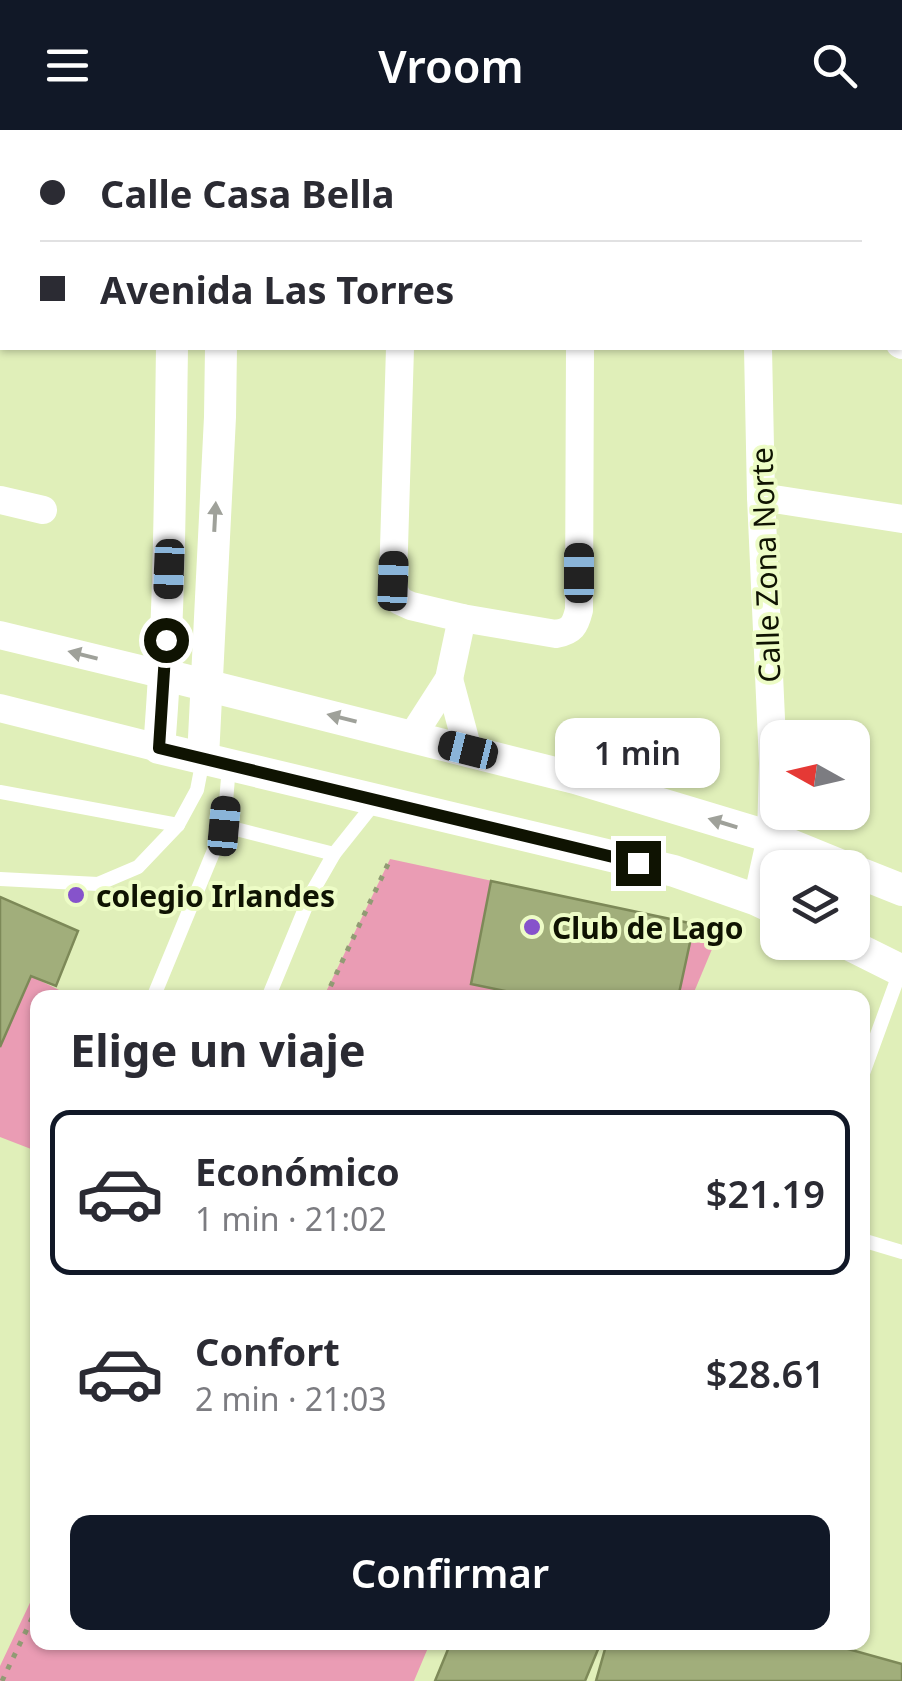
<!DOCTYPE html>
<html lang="es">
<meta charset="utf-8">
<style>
:root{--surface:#fff;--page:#f2f2f3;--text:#2b2b33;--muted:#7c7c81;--line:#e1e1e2;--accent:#111827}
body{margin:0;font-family:"Noto Sans",sans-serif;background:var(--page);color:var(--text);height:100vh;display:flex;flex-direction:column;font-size:38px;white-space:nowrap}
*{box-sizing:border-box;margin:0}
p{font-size:32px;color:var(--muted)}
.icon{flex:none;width:55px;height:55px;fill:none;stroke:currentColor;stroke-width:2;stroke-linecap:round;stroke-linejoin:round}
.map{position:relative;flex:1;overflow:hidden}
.panel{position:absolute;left:30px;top:860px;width:840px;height:660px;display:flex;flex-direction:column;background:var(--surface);border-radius:20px;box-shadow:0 2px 8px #0004}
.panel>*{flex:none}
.banner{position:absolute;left:0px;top:0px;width:902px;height:220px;box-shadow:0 2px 8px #0004;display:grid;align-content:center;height:220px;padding:0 40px;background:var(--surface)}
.needle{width:65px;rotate:278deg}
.controls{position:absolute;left:760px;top:590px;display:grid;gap:20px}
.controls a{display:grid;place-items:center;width:110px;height:110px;border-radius:20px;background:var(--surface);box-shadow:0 2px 8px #0004;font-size:50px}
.end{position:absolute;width:45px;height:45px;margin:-22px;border:12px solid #0f1302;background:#fff;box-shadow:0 0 0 5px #fff}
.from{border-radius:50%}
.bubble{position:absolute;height:70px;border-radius:20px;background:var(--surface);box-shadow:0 2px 8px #0004;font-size:32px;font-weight:600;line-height:70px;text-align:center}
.car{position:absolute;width:30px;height:60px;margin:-30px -15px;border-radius:12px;box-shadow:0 0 8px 2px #0007;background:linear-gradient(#222 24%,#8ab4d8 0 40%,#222 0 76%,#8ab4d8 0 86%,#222 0)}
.banner b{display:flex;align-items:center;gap:35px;height:95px;font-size:38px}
.banner b+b{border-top:2px solid var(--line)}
.banner i{width:25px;height:25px;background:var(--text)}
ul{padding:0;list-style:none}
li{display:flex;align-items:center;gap:30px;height:165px;margin:0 20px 15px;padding:0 20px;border:5px solid transparent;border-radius:20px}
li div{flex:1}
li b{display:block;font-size:38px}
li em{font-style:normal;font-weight:600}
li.current{border-color:var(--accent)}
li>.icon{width:90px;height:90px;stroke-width:1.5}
h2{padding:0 40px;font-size:45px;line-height:120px}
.cta{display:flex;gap:20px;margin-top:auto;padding:20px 40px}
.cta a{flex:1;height:115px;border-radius:20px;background:var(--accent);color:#fff;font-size:40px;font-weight:600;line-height:115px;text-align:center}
header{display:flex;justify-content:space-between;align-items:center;height:130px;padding:0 40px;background:var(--accent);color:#fff;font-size:45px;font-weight:600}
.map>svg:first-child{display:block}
.green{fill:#ea9cb4}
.building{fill:#a1ae7b;stroke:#7d8958;stroke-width:2.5}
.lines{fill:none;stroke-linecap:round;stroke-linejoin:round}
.path{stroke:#919b74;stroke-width:5;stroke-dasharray:5 8;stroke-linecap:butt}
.service{stroke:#fff;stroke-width:14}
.minor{stroke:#fff;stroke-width:28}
.tertiary{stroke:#fff;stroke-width:32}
.oneway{fill:#9fa19a}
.route{stroke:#0f1302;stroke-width:12}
.poi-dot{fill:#8653cb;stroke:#edfcc6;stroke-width:4}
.labels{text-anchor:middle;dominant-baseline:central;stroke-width:8;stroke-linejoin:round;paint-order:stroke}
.street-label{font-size:30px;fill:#0f1302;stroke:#edfcc6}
.poi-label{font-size:30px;font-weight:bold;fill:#0f1302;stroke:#edfcc6;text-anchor:start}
</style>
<header><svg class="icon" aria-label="menu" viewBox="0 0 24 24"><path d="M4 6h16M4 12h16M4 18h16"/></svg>Vroom<svg class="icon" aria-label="search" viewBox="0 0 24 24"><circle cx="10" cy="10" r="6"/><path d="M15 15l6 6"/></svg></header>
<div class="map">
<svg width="902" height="1551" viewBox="0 0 902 1551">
<rect width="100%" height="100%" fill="#e0efb9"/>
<!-- green -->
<g class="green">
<polygon points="390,729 720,800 692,867 323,868"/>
<polygon points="31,846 73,867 38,868 38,1005 31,1019 0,1007 0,917"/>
<polygon points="37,1458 38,1512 430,1513 414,1551 0,1551 0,1536"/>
</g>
<!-- building -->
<g class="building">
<polygon points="491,751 694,794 678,868 539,868 471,854"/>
<polygon points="0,767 78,801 56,856 31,846 0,917"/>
<polygon points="451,1512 601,1512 585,1551 435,1551"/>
<polygon points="607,1512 823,1512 902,1534 902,1551 596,1551"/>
</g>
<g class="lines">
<!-- path -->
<g class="path">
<polyline points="325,868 388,734"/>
<polyline points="2,1551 38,1476"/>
</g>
<!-- service -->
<g class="service">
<polyline points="0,662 178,695"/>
<polyline points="224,696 334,724 311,764 268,868"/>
<polyline points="334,724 377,670"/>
<polyline points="0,749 98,754 138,737 178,695 197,660 203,629"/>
<polyline points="153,868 224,696 229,636"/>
<polyline points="862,946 901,839"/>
<polyline points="862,1110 902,1122"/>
</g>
<!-- minor -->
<g class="minor">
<polyline points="406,2 407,0"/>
<polyline points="580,2 580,0"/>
<polyline points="757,2 758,0"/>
<polyline points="900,161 902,160"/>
<polyline points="900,214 902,215"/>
<path d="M400 218 393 451 395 463 400 471 411 476 462 488 556 504C572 501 575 496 579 480L580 218"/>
<polyline points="761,367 902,389"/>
<polyline points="0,370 43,380"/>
<polyline points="0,505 165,545"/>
<polyline points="449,549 468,620"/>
<polyline points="0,578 159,618"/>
<polyline points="413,605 449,549 462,488"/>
<polyline points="757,770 771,707 773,633 761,367 758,218"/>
</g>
<!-- tertiary -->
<g class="tertiary">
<polyline points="172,0 172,2"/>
<polyline points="223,2 223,0"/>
<path d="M172 218C170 351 170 485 159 618L674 741 757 770 778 780"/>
<polyline points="165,545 575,648 771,707 847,738"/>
<polyline points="203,628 220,287 221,218"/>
<polyline points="852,740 902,760"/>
<polyline points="844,812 902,841"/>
</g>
</g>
<!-- one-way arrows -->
<defs><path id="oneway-solid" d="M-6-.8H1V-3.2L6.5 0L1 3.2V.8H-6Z" transform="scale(2.5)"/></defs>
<g class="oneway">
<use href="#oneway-solid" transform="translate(215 387) rotate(-87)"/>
<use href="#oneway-solid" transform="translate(83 525) rotate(-166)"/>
<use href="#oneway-solid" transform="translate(342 588) rotate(-166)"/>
<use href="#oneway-solid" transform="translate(723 693) rotate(-163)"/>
</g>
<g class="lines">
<!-- route -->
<polyline class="route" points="166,510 159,618 638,733"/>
</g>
<!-- markers -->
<g class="poi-dot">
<circle cx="76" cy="765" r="10"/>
<circle cx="532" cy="797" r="10"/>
</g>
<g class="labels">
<!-- street labels -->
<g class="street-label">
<text transform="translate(765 435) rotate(-92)">Calle Zona Norte</text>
</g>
<!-- poi labels -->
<g class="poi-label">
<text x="96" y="765">colegio Irlandes</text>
<text x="552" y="797">Club de Lago</text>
</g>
</g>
</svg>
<div class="controls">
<a><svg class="needle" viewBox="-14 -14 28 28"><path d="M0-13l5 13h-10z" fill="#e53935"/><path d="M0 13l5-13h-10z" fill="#7c7c81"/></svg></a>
<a><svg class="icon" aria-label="layers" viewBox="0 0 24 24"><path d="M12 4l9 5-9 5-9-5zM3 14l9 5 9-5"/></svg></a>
</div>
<i class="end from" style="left:166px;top:510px"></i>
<i class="end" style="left:638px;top:733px"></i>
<div class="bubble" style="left:555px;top:588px;width:165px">1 min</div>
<i class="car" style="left:169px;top:439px;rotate:182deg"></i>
<i class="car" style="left:579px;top:443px;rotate:0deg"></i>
<i class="car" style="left:393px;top:451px;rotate:2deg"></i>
<i class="car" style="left:468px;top:620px;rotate:284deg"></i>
<i class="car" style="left:224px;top:696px;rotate:5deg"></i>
<div class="banner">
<b><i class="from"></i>Calle Casa Bella</b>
<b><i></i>Avenida Las Torres</b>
</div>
<section class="panel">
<h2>Elige un viaje</h2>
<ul>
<li class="current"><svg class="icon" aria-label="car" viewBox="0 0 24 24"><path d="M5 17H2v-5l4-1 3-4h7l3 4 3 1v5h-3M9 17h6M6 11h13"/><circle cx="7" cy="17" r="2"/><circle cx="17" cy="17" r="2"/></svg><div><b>Económico</b><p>1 min · 21:02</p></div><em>$21.19</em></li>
<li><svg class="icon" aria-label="car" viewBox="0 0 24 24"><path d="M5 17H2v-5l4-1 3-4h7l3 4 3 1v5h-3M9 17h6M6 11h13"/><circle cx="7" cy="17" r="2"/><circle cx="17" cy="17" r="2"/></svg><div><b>Confort</b><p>2 min · 21:03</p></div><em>$28.61</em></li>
</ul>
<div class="cta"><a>Confirmar</a></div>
</section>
</div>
